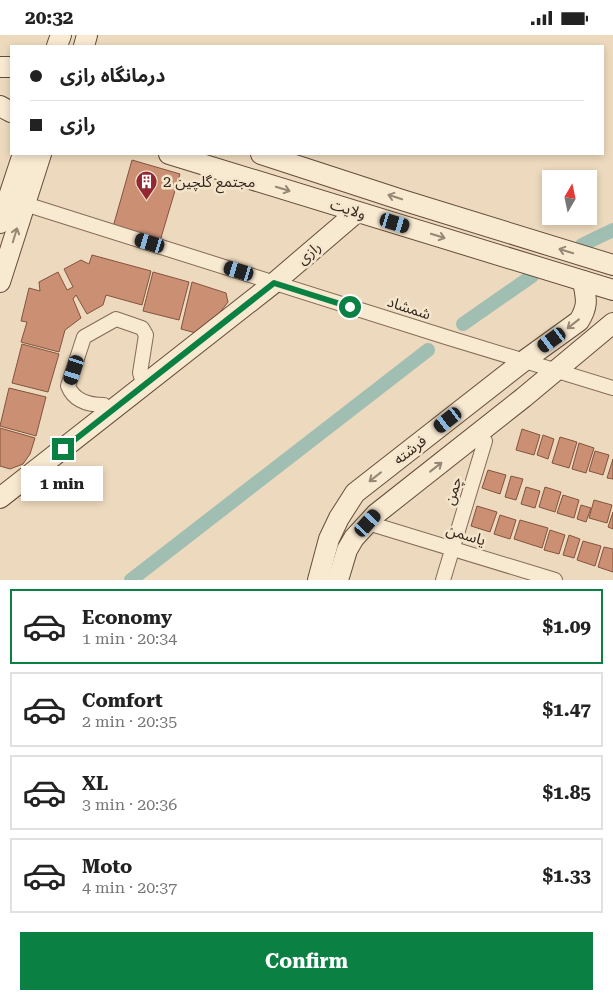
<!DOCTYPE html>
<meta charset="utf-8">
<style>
:root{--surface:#fff;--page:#f6f6f6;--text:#222;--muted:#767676;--line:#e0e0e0;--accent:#0b8043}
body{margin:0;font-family:"Roboto Serif","Noto Sans Arabic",serif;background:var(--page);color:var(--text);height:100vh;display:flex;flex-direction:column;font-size:19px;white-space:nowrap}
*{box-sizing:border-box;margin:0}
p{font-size:16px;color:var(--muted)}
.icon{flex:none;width:28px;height:28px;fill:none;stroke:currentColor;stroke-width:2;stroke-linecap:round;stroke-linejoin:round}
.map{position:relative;height:545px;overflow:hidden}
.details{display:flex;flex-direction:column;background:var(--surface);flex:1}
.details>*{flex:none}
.top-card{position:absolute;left:10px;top:10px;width:594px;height:110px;border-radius:0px;box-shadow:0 2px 8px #0003;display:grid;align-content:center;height:110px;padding:0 20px;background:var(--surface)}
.needle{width:32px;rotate:9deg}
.fabs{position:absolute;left:542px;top:135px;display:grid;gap:10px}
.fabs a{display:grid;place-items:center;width:55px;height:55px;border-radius:0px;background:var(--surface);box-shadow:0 2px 8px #0003;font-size:25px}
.end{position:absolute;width:22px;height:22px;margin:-11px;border:6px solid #0b8043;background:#fff;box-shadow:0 0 0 2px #fff}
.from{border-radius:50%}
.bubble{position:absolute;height:35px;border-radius:0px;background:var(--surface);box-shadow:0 2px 8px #0003;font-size:16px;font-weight:700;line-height:35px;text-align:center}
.car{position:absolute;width:15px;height:30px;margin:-15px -8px;border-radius:6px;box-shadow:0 0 4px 1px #0007;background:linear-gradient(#222 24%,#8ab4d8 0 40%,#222 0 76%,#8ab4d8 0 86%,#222 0)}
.top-card b{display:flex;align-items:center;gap:18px;height:48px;font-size:19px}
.top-card b+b{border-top:1px solid var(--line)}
.top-card i{width:12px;height:12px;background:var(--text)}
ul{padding:9px 0 0;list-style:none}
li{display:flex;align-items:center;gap:15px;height:75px;margin:0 10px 8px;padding:0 10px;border:2px solid var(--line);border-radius:0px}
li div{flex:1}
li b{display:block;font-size:19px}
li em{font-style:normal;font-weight:700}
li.on{border-color:var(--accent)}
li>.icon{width:45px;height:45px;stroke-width:1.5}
.action{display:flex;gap:10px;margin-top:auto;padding:10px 20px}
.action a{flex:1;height:58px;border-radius:0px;background:var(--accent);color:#fff;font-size:20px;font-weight:700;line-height:58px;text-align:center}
.status{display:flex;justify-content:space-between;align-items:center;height:35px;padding:0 25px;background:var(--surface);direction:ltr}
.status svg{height:14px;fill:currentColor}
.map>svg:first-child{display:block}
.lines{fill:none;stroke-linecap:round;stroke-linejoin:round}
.canal{stroke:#a1beb3;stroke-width:14}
.building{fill:#cb9074;stroke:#83533d}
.street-casing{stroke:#856b57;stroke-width:16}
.secondary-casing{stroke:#664c3a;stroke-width:22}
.street{stroke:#f8e9d1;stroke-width:14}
.secondary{stroke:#f8e9d1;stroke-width:20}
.oneway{stroke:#968776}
.route{stroke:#0b8043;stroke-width:6}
.labels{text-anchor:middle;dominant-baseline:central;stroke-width:5;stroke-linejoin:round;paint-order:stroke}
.poi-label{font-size:15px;fill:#34251c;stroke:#f4e5cd;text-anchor:start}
.street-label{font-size:15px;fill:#34251c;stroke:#f4e5cd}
</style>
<div class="status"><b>20:32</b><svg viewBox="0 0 49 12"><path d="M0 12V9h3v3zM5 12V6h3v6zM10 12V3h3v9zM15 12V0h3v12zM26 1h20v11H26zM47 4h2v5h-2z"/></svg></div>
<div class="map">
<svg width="613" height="545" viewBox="0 0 613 545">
<rect width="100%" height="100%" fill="#eddabe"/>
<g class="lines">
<!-- canal -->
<g class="canal">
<polyline points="582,210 613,195"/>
<polyline points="463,289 532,241"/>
<polyline points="131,545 428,315"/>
</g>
</g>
<!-- building -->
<g class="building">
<polygon points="132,125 180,139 160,206 113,192"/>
<polygon points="92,220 151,236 142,270 106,260 103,270 87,279 76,260 73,264 81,283 65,295 59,317 21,307 27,287 21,286 29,253 40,256 39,247 58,237 67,255 73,252 64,234 81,225 89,229"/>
<polygon points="153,237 189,247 179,285 143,276"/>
<polygon points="192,247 226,258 228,267 218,280 196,298 181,294"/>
<polygon points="22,309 59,319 48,357 12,348"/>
<polygon points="9,353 46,362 36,401 0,391"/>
<polygon points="0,393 35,403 30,419 23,429 10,434 0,431"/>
<polygon points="522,394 540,400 534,420 516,415"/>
<polygon points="543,400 554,404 548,424 537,420"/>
<polygon points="560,402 577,407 569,433 552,428"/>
<polygon points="579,408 594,413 586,438 572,434"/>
<polygon points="595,416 609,420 603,440 589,436"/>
<polygon points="613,424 613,444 607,443"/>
<polygon points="488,435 506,440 500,459 482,453"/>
<polygon points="511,441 523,444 516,465 505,462"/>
<polygon points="526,452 540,456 535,473 521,469"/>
<polygon points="545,452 561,457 555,477 539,472"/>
<polygon points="563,460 579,465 574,483 557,478"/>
<polygon points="594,465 612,470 607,488 589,483"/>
<polygon points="581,470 591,473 586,487 577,484"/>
<polygon points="477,471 497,477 490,497 471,491"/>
<polygon points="613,477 613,494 608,492"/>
<polygon points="500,480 516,485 510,504 494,499"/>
<polygon points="520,485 548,493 542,513 514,504"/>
<polygon points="550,495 565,500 559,519 544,515"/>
<polygon points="569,500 580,504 574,523 563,520"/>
<polygon points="583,506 601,511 595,531 577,525"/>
<polygon points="604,512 613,514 613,537 598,532"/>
</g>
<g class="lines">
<defs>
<g id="street">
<polyline points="25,169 446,302 613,353"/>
<path d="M110 377 104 370C89 370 74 366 68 351L84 302 116 284 142 293 146 300 140 338 144 351"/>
<polyline points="368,488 555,545"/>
<polyline points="443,545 485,406"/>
</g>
<g id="secondary">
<polyline points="57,11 61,0"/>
<polyline points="84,11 87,0"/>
<polyline points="0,32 11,32"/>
<polyline points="0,71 11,77"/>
<polyline points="169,119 613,255"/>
<polyline points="261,119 402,165 613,230"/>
<polyline points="0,188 23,119"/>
<polyline points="0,247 41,119"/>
<polyline points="0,463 274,248 357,177"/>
<path d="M318 545 329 504 339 483 355 458 525 325 579 286C589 270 586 263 583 246"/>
<polyline points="338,545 347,515 354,503 376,479 523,363 613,288"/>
</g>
</defs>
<!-- street casing -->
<use href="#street" class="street-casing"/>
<!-- secondary casing -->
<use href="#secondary" class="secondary-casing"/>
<!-- street -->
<use href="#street" class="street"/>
<!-- secondary -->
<use href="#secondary" class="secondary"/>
</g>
<!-- one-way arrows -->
<defs><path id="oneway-shaft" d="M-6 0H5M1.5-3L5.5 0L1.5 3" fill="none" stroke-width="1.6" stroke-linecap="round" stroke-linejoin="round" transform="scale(1.25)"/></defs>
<g class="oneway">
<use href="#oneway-shaft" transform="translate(283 154) rotate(17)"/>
<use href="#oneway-shaft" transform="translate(395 162) rotate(-162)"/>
<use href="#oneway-shaft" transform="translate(15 200) rotate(-73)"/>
<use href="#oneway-shaft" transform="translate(438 201) rotate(17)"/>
<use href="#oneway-shaft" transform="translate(566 216) rotate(-163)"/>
<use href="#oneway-shaft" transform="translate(573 289) rotate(142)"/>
<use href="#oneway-shaft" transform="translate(436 432) rotate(-38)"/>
<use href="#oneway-shaft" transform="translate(375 442) rotate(142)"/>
</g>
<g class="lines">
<!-- route -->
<polyline class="route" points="63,414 274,248 350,272"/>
</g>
<!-- icons -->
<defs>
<symbol id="building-pin" viewBox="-11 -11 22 30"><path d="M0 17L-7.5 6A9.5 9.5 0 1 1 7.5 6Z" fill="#932833" stroke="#f4e5cd"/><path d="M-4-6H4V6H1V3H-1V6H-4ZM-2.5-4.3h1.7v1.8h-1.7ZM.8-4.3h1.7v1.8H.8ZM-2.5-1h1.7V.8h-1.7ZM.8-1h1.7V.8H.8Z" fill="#fff"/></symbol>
</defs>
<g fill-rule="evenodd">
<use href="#building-pin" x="134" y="134" width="25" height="34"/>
</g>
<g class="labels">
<!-- poi labels -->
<g class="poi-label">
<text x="163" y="147">مجتمع گلچین 2</text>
</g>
<!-- street labels -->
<g class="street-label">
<text transform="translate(348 174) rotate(17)">ولایت</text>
<text transform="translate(309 218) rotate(-41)">رازی</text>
<text transform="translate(409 273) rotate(18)">شمشاد</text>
<text transform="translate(410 415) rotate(-38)">فرشته</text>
<text transform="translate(453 456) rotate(-73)">چمن</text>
<text transform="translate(466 500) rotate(17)">یاسمن</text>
</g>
</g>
</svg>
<div class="fabs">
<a><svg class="needle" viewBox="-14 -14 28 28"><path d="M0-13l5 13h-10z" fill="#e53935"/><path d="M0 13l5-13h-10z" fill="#767676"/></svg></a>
</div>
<i class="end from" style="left:350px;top:272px"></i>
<i class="end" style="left:63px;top:414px"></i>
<div class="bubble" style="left:21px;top:431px;width:82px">1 min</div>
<i class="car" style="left:395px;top:188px;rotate:107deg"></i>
<i class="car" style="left:150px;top:208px;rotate:287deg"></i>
<i class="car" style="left:239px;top:236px;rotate:287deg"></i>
<i class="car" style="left:552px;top:305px;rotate:234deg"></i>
<i class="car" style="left:74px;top:335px;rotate:198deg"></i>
<i class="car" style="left:448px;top:385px;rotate:232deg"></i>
<i class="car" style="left:368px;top:488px;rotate:42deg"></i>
<div class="top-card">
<b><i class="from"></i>درمانگاه رازی</b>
<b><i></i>رازی</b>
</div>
</div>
<section class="details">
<ul>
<li class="on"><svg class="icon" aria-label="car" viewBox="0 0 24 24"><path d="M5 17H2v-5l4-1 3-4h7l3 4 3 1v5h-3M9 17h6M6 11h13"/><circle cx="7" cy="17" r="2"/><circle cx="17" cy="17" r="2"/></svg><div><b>Economy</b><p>1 min · 20:34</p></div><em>$1.09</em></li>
<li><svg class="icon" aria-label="car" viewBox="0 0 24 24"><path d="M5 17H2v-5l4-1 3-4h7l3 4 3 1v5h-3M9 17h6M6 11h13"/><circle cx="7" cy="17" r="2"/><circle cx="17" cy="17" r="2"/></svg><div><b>Comfort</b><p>2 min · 20:35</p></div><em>$1.47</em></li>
<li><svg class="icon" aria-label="car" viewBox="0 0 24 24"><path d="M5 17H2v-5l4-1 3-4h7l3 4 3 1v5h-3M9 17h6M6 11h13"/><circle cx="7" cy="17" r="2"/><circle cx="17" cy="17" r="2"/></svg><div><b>XL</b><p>3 min · 20:36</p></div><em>$1.85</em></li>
<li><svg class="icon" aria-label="car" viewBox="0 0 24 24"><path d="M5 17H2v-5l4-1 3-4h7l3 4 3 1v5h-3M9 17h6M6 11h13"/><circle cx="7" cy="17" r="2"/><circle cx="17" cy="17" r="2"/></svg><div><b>Moto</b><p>4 min · 20:37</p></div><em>$1.33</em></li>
</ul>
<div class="action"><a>Confirm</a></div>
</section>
